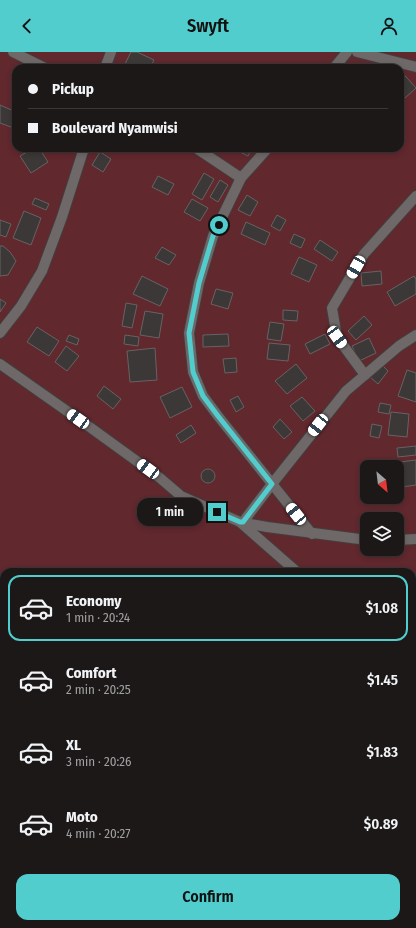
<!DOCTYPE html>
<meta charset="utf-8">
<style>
:root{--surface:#1c1818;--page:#292525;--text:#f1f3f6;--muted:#a0a0a2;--line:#3a3737;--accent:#52cdce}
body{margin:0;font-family:"Fira Sans Condensed",sans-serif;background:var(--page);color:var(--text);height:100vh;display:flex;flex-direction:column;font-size:15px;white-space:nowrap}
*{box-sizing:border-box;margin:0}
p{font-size:13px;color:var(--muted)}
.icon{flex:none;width:22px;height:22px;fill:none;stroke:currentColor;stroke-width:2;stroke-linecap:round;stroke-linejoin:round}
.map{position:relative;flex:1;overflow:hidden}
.details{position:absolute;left:0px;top:516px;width:416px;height:360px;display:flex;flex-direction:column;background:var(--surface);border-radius:12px 12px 0 0;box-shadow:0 2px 6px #0003,0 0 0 1px var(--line)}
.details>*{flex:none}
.guide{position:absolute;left:12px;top:12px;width:392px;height:88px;border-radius:12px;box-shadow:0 2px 6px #0003,0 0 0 1px var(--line);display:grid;align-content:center;height:88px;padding:0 16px;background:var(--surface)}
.needle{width:26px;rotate:152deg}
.fabs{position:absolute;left:360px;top:408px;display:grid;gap:8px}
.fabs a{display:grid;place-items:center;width:44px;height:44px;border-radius:8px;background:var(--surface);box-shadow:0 2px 6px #0003,0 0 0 1px var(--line);font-size:20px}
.end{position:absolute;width:18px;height:18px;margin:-9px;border:5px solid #52cdce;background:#111;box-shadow:0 0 0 2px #111}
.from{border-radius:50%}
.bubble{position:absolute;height:28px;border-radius:12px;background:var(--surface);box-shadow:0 2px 6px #0003,0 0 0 1px var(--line);font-size:13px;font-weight:600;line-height:28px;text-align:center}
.car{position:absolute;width:12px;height:24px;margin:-12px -6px;border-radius:5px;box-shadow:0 0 3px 1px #0007;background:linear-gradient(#fff 24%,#345 0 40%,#fff 0 76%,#345 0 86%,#fff 0)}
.guide b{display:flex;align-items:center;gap:14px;height:38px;font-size:15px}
.guide b+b{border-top:1px solid var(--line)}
.guide i{width:10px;height:10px;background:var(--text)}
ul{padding:7px 0 0;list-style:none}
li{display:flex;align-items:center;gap:12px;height:66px;margin:0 8px 6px;padding:0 8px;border:2px solid transparent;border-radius:12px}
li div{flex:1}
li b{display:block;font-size:15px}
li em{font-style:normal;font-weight:600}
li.on{border-color:var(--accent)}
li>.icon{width:36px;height:36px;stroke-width:1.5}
.cta{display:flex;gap:8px;margin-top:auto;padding:8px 16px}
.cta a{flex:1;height:46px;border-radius:12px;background:var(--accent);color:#111;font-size:16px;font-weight:600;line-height:46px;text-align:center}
header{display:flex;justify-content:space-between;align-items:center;height:52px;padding:0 16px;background:var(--accent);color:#111;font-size:18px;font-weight:600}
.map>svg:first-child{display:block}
.green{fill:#61282e;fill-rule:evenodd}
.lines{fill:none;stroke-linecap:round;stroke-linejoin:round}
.runway{stroke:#6f6a6a;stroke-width:122}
.building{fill:#3d3838;stroke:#686262}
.lane-casing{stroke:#433e3f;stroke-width:12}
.street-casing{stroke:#433e3f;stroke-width:12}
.secondary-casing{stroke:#433e3f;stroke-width:12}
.lane{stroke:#6f6868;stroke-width:10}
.street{stroke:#6f6868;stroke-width:10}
.secondary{stroke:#6f6868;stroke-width:10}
.route{stroke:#52cdce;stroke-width:5}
</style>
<header><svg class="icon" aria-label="back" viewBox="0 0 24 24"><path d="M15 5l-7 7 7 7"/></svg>Swyft<svg class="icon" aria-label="person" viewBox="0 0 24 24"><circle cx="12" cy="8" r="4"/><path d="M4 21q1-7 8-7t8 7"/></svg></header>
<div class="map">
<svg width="416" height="876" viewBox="0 0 416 876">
<rect width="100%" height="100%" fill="#252020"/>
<!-- green -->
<path class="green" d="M0 0H416V876H0ZM16 16H400V96H16ZM367 415H397V445H367ZM367 467H397V497H367ZM4 520H412V872H4Z"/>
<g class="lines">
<!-- runway -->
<g class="runway">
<polyline points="0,600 4,602"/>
<polyline points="412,799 416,801"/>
</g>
</g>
<!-- building -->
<g class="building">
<polygon points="131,0 137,0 154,8 150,16 134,16 125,12"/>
<polygon points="400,18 416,36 405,46 400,40"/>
<polygon points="0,53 16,60 16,64 11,75 0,71"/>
<polygon points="34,96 39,96 48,110 31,121 20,104"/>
<polygon points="232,96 252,96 248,104"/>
<polygon points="100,100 111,107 103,120 92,113"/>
<polygon points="204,121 214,127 202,148 192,142"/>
<polygon points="158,124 174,132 168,143 152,135"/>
<polygon points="220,128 228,133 218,150 210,145"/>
<polygon points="247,143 258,150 250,164 238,158"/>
<polygon points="35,146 49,152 46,158 32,152"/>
<polygon points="192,147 208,156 200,169 184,160"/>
<polygon points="24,159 41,166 31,193 13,186"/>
<polygon points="277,163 286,168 280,179 271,174"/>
<polygon points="0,168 11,172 6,185 0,183"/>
<polygon points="246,170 270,181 265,193 241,182"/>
<polygon points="294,182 305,187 301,196 290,191"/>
<polygon points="320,188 338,200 332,209 314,197"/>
<polygon points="0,194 3,194 10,200 16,209 8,223 0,224"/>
<polygon points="162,195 176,203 169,213 155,206"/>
<polygon points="299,205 317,213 309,230 291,222"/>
<polygon points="381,219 382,232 362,234 361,221"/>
<polygon points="142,224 168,237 160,254 133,242"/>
<polygon points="414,224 416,227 416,242 395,254 387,240"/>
<polygon points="216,237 233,241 228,257 211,252"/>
<polygon points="0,247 6,251 0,260"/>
<polygon points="126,251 137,253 132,276 122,274"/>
<polygon points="283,258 298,259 297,269 283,268"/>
<polygon points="145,259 163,262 159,286 140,283"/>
<polygon points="364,264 372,273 356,288 348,279"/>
<polygon points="270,270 284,272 281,289 267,287"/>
<polygon points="37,275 59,289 49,304 27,290"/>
<polygon points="228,282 229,294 203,295 203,283"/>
<polygon points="325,282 330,292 310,302 305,292"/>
<polygon points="69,283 79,287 77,293 66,289"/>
<polygon points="125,283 139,285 138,294 124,292"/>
<polygon points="369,286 376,301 359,309 352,294"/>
<polygon points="269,291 290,293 288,309 267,307"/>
<polygon points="66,294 79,304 67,319 55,310"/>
<polygon points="155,296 157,328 130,330 127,299"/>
<polygon points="236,306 237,320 225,321 223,307"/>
<polygon points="296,312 307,326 287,342 275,329"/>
<polygon points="381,312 388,319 378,332 370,325"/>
<polygon points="407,318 416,321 416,350 398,344"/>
<polygon points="104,334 121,347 113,357 97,344"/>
<polygon points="182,335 192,355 170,366 160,345"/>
<polygon points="238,344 244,355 236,360 230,348"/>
<polygon points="302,345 315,359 303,369 290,354"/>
<polygon points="380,351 391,353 389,362 378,360"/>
<polygon points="391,360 409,362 407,385 388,383"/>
<polygon points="280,367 292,380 284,387 273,375"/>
<polygon points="372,372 382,374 379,386 370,384"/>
<polygon points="191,373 196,381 181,391 176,383"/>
<polygon points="416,394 416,403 398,405 397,396"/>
<polygon points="416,408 416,433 402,435 400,410"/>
<polygon points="367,411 377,412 376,415 367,415 367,423 365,423"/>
<circle cx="208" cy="424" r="7"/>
<polygon points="414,562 416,563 416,581 412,579 412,568"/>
</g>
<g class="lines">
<defs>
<g id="lane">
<polyline points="0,757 4,762"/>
<polyline points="0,850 4,845"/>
</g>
<g id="street">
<polyline points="13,0 45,16"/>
<polyline points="357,0 416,15"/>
<polyline points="105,16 111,0"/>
<polyline points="334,16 347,0"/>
<polyline points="196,96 241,126"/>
<polyline points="268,96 241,126 213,184 199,231 189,281 193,320 203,344 218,364 312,482"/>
<polyline points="0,281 21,254 42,219 62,165 84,96"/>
<polyline points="365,323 337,285 332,256 364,202 416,144"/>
<polyline points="243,470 272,432 346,339 399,294 416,283"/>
</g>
<g id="secondary">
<polyline points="0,312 91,376 160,426 181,444 240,470 267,475 367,488"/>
<polyline points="240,470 297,520"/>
<polyline points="397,488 416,487"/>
<polyline points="412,591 416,593"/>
</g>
</defs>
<!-- lane casing -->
<use href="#lane" class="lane-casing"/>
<!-- street casing -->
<use href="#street" class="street-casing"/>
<!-- secondary casing -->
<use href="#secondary" class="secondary-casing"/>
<!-- lane -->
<use href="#lane" class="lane"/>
<!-- street -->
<use href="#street" class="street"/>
<!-- secondary -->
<use href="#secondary" class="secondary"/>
</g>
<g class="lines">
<!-- route -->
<polyline class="route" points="217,460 240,470 243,470 272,432 218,364 203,344 193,320 189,281 199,231 213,184 219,173"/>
</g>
</svg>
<div class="fabs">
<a><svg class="needle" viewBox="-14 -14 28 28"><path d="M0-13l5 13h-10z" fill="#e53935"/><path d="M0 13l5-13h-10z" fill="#a0a0a2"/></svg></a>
<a><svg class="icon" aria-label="layers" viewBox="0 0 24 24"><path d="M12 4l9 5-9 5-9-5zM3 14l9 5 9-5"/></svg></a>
</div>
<i class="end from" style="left:219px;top:173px"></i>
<i class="end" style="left:217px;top:460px"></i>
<div class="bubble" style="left:137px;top:446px;width:66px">1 min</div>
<i class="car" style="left:356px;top:215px;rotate:210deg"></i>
<i class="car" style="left:337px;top:285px;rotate:144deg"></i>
<i class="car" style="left:78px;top:367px;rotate:305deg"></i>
<i class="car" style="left:318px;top:373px;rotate:218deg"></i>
<i class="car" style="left:148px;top:417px;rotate:306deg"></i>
<i class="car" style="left:296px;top:462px;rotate:321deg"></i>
<div class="guide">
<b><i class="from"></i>Pickup</b>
<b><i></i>Boulevard Nyamwisi</b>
</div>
<section class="details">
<ul>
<li class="on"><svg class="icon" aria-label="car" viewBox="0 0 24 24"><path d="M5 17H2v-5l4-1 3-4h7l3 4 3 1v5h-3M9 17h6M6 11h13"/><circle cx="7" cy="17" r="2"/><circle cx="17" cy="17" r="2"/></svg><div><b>Economy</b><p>1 min · 20:24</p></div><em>$1.08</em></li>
<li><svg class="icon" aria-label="car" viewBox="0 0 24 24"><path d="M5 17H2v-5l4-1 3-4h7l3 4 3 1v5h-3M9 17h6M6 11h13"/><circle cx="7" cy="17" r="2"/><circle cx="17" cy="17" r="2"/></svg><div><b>Comfort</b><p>2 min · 20:25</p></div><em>$1.45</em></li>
<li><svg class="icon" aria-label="car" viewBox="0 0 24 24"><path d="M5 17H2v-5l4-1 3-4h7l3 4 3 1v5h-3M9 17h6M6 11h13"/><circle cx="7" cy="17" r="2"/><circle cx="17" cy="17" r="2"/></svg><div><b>XL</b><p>3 min · 20:26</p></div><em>$1.83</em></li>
<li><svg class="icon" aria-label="car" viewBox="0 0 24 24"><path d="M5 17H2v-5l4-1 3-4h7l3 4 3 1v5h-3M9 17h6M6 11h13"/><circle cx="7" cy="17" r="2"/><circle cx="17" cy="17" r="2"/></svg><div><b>Moto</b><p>4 min · 20:27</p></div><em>$0.89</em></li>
</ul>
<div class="cta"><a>Confirm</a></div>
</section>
</div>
